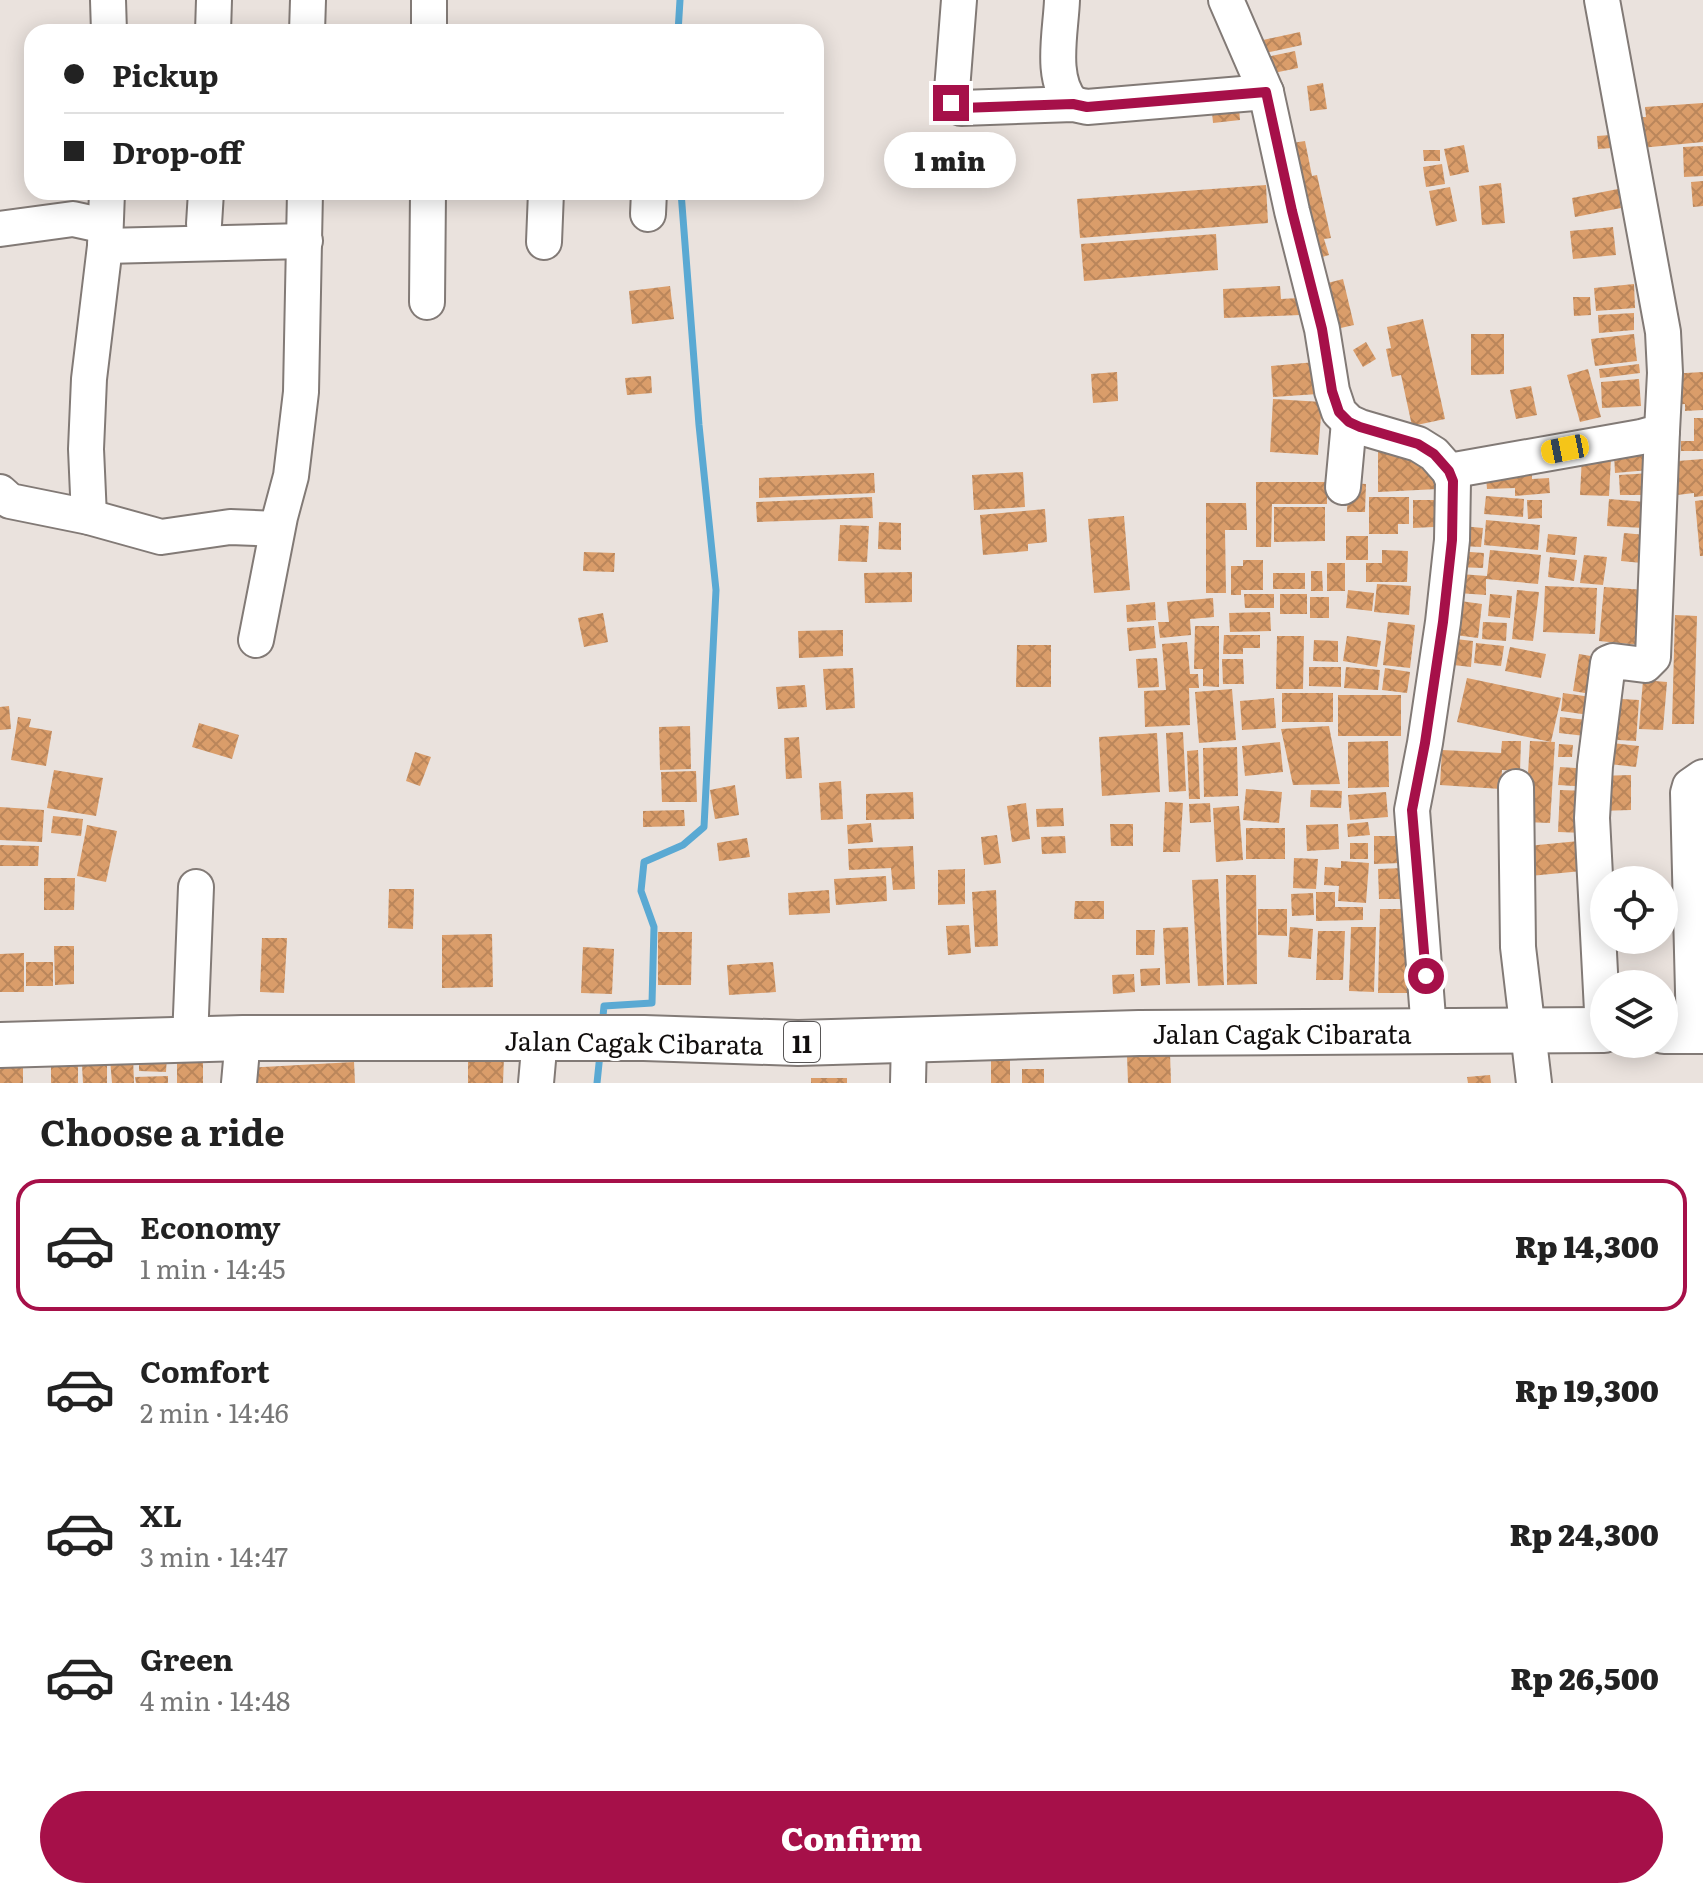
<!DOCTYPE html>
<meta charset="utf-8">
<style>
:root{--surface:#fff;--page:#f6f6f6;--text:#222;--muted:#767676;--line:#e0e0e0;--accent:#a61049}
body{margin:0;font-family:Literata,serif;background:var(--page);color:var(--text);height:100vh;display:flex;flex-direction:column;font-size:30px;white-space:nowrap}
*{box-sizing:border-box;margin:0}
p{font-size:26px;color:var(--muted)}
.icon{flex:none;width:44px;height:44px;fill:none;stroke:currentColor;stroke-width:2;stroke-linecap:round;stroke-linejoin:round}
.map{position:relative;height:1083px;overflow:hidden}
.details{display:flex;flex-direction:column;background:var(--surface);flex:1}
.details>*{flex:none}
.banner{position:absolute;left:24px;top:24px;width:800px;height:176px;border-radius:24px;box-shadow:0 4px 20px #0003;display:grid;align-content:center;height:176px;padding:0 40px;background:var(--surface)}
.buttons{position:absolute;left:1590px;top:866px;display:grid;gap:16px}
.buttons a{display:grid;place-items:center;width:88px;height:88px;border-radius:50%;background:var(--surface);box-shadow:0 4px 20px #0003;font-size:40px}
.end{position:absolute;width:36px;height:36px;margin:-18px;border:10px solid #a61049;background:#fff;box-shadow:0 0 0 4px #fff}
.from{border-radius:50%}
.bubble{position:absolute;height:56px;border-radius:28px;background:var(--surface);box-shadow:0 4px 20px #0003;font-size:26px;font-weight:800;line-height:56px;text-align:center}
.car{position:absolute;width:24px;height:48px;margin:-24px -12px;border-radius:10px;box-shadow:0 0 6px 2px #0007;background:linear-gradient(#f5c518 24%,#345 0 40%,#f5c518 0 76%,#345 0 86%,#f5c518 0)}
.banner b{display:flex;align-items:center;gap:28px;height:76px;font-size:30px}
.banner b+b{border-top:2px solid var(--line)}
.banner i{width:20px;height:20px;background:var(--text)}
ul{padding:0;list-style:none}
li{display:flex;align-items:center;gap:24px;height:132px;margin:0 16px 12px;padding:0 24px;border:4px solid transparent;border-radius:24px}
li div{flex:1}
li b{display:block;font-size:30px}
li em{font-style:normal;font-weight:800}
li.current{border-color:var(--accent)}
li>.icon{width:72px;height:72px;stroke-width:1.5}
h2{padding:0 40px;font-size:36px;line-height:96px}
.primary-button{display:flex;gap:16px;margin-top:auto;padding:16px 40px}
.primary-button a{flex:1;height:92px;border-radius:48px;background:var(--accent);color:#fff;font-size:32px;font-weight:800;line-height:92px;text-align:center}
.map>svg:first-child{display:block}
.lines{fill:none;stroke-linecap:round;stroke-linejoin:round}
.stream{stroke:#5aa9d3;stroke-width:7}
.building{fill:url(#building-cross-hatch)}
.minor-casing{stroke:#827a76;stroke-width:38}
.highway-casing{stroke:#827a76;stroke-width:48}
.minor{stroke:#fff;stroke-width:34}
.highway{stroke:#fff;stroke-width:44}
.route{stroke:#a61049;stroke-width:10}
.labels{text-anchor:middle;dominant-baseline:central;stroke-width:6;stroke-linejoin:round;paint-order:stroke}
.shield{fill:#fff;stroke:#585656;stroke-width:2}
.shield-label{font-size:24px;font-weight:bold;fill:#110e0d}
.street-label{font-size:26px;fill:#110e0d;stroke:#fff}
</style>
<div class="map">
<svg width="1703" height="1083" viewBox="0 0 1703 1083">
<defs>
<pattern id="building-cross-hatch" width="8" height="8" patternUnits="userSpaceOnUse" patternTransform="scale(2)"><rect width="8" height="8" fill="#da9d6a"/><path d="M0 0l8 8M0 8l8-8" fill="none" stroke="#ba865b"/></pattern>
</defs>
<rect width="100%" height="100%" fill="#eae2dd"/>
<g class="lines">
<!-- stream -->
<g class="stream">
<polyline points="678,32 680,0"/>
<polyline points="602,1026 604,1006 652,1003 654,927 641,891 644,862 683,845 704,827 716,590 699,425 681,192"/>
<polyline points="597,1083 600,1054"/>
</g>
</g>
<!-- building -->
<g class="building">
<polygon points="1300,32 1302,45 1256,55 1254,42"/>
<polygon points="1295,51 1298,68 1264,75 1261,58"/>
<polygon points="1323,83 1327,109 1310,111 1307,86"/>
<polygon points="1238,97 1240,120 1213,123 1211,101"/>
<polygon points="1703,103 1703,142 1630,149 1627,118 1646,117 1645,107"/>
<polygon points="1611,135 1612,148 1598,149 1597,136"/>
<polygon points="1305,141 1312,176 1317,175 1331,238 1324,239 1329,255 1312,260 1286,144"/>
<polygon points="1464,145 1469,172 1450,176 1444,149"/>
<polygon points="1703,146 1703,176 1684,177 1683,147"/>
<polygon points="1423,150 1440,150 1440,161 1424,161"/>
<polygon points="1442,164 1445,184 1426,187 1423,167"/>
<polygon points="1703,181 1703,206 1693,207 1691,182"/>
<polygon points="1501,183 1505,223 1482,225 1479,186"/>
<polygon points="1266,185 1268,223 1080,238 1077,199"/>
<polygon points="1450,187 1457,221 1436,226 1429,191"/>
<polygon points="1618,189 1621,208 1575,217 1572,198"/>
<polygon points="1613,227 1616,255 1573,259 1570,231"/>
<polygon points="1216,234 1218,270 1084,281 1081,244"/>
<polygon points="1343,279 1354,325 1332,330 1320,285"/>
<polygon points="1634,284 1635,308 1596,311 1594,288"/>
<polygon points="670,286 674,319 632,324 629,291"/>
<polygon points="1280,286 1281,299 1299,298 1300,315 1224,318 1223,289"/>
<polygon points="1573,297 1590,297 1591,315 1574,316"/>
<polygon points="1634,313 1634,330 1599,333 1598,315"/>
<polygon points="1423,319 1445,419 1412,426 1401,375 1392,377 1386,349 1391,348 1387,327"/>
<polygon points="1471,334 1504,334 1504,374 1471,375"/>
<polygon points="1634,334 1637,361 1595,366 1591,339"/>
<polygon points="1366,342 1376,359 1363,367 1353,350"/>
<polygon points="1316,362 1318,394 1273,397 1271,366"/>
<polygon points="1639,364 1640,373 1600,378 1599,369"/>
<polygon points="1588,369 1601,417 1580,422 1567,375"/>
<polygon points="1117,372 1118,401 1093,403 1091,374"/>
<polygon points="1703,372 1703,410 1685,411 1685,404 1669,405 1668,374"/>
<polygon points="651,376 652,393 627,395 625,378"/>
<polygon points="1639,379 1641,406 1602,408 1601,382"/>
<polygon points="1531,386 1537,415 1516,419 1510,390"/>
<polygon points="1273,399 1322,402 1318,455 1270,452"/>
<polygon points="1694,418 1703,418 1703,451 1681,451 1681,441 1694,441"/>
<polygon points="1378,439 1432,463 1438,489 1378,492"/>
<polygon points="1646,448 1649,470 1615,473 1614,453"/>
<polygon points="1582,456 1611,458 1609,496 1580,495"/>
<polygon points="1531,458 1532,479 1549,478 1550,493 1515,496 1515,488 1487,489 1485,465"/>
<polygon points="1703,459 1703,496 1694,497 1694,493 1677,495 1677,498 1668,499 1665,462"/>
<polygon points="1023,472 1025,507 974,510 972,475"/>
<polygon points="874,473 875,493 759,498 759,478"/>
<polygon points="1651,473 1650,495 1620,495 1619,475"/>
<polygon points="1256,482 1327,482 1327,504 1272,504 1271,547 1256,547"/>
<polygon points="1348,483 1366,484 1365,512 1347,512"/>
<polygon points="1486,496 1524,499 1523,517 1484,514"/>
<polygon points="872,497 873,518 757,522 756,502"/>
<polygon points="1369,497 1409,497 1409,524 1398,524 1398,534 1369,534"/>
<polygon points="1609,499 1646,502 1644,528 1607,526"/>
<polygon points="1413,500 1434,500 1434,527 1413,528"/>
<polygon points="1527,500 1542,500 1542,518 1528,519"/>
<polygon points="1703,500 1703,556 1700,556 1695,501"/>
<polygon points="1206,503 1246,503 1247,530 1225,530 1226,593 1206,593"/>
<polygon points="1274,507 1325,507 1325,541 1274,542"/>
<polygon points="1045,509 1047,542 1028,544 1028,551 983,555 980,515"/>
<polygon points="1124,516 1130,590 1094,593 1088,519"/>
<polygon points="1486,520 1540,525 1538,550 1484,545"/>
<polygon points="879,522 901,523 901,550 878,549"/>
<polygon points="840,525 869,526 867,562 838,561"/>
<polygon points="1462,526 1483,528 1481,547 1461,546"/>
<polygon points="1624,533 1646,535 1642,563 1621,561"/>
<polygon points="1548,534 1577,537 1575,555 1546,552"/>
<rect x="1346" y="536" width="22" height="24"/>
<polygon points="1382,550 1408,551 1407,582 1366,582 1366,563 1382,563"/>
<polygon points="1490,550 1541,555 1538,584 1486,579 1486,595 1458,593 1460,574 1487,576"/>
<polygon points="1457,551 1484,553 1483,568 1456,567"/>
<polygon points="584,552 615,553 614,572 583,571"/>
<polygon points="1584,555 1607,557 1603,585 1580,583"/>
<polygon points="1550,557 1577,560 1574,581 1548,577"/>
<polygon points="1243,560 1263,560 1263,590 1241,590 1241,595 1231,595 1231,566 1243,566"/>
<rect x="1327" y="563" width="18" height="28"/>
<polygon points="1311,571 1322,571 1323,591 1311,591"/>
<polygon points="912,572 912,602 865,603 864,573"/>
<rect x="1273" y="573" width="32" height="16"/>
<polygon points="1377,584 1411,586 1409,615 1374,612"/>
<polygon points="1545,586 1597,588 1595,634 1543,632"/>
<polygon points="1604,587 1645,590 1640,645 1599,641"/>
<polygon points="1348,590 1374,593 1372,611 1346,608"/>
<polygon points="1517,590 1539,592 1533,641 1512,639"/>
<polygon points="1244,594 1274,594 1274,608 1245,608"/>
<rect x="1280" y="594" width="27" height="20"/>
<polygon points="1490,594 1512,596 1510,618 1488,616"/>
<rect x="1310" y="597" width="19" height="21"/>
<polygon points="1213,598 1214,617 1190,619 1191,635 1160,638 1158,622 1169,622 1167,602"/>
<polygon points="1453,600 1482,604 1478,638 1448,634"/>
<polygon points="1155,602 1156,620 1127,622 1126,605"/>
<polygon points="1270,612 1271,631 1230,632 1229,613"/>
<polygon points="603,613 608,642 584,647 578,618"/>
<polygon points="1675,615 1697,616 1694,724 1672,724"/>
<polygon points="1388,622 1415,625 1410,668 1383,665"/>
<polygon points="1483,622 1507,623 1506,641 1482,639"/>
<polygon points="1154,626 1156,648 1129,651 1127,628"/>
<polygon points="1195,626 1219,626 1219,687 1203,686 1203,669 1194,669"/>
<polygon points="843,630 843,656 799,658 798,631"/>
<polygon points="1224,635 1260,635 1260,648 1243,648 1243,654 1223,654"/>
<polygon points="1277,636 1304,636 1303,689 1276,689"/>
<polygon points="1347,636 1381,641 1377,667 1343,661"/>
<polygon points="1447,638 1473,641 1471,667 1444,664"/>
<polygon points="1314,640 1338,641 1338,662 1313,661"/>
<polygon points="1187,642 1190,674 1198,674 1199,688 1189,688 1190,725 1145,727 1144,691 1166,690 1162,644"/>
<polygon points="1476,643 1504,646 1501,666 1474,663"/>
<polygon points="1017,645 1051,645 1051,687 1016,687"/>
<polygon points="1510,647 1546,654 1541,678 1505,671"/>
<polygon points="1579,654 1608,659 1602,696 1573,691"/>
<polygon points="1157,658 1159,687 1138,688 1136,659"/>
<polygon points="1222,659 1243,659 1244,684 1223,684"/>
<polygon points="1309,667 1341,667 1341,687 1309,686"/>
<polygon points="1346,667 1380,670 1378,690 1344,688"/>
<polygon points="853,668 855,708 826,710 823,669"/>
<polygon points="1385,668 1410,672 1407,693 1382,690"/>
<polygon points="1467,678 1561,698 1551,742 1457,722"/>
<polygon points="1643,680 1667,682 1663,730 1639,729"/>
<polygon points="805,685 807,707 778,709 776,687"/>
<polygon points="1232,689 1236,740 1199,743 1195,692"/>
<rect x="1282" y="693" width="51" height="29"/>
<polygon points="1563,693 1598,698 1596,716 1561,711"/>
<rect x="1338" y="695" width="63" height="41"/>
<polygon points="1274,698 1276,728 1242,730 1240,701"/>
<polygon points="1604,698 1639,700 1636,741 1601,739"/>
<polygon points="9,706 11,729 0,730 0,707"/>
<polygon points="18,717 31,719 29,727 52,731 46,766 11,760"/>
<polygon points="1560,717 1596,721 1594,737 1559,733"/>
<polygon points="199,723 239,735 232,759 192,747"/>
<polygon points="690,726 691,769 660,770 659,727"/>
<polygon points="1329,726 1340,784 1293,785 1281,729"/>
<polygon points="1183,732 1186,791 1169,792 1166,733"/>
<polygon points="1157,733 1160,792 1102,796 1099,737"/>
<polygon points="799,737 802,778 786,779 784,738"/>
<polygon points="1388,741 1389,787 1348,788 1348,742"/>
<polygon points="1502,741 1521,741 1520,771 1502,770 1501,789 1440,785 1442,750 1501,753"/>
<polygon points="1530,741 1555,742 1550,823 1525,822"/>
<polygon points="1280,742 1283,772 1245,776 1242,746"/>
<polygon points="1612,743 1639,746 1636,767 1609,764"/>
<polygon points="1559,744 1573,745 1572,757 1558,757"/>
<polygon points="1237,747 1238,796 1204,797 1203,748"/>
<polygon points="1198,750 1200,799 1189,799 1187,751"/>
<polygon points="415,752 431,757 420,786 406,781"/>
<polygon points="1560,767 1591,769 1590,787 1558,785"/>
<polygon points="54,770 103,778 96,816 47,808"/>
<polygon points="696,771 697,802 662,802 661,772"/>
<polygon points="1631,775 1631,810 1598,811 1597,776"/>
<polygon points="841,781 843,819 821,820 819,783"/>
<polygon points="735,785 739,815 715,819 710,790"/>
<polygon points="1246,789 1282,792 1279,823 1243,820"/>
<polygon points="1311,790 1342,791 1341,808 1310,807"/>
<polygon points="1560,790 1587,791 1585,833 1558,832"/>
<polygon points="913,792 914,819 866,820 866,794"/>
<polygon points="1386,792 1388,817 1350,820 1348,795"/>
<polygon points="1165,802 1183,803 1180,852 1163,852"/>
<polygon points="1026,803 1030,839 1012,842 1007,806"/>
<polygon points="1210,803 1211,822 1190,823 1189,804"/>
<polygon points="1239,806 1243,860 1216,862 1213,808"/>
<polygon points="0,807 44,810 42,842 0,840"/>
<polygon points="1063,808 1064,826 1037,827 1036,809"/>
<polygon points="684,810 685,826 643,827 643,811"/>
<polygon points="53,816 83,819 81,836 51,833"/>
<polygon points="1368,822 1370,835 1348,837 1347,824"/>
<polygon points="871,823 873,842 848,844 847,825"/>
<polygon points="1110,824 1133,824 1133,846 1111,846"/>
<polygon points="1338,824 1339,849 1307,851 1306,825"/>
<polygon points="87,825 117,831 106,882 77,876"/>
<rect x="1246" y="828" width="39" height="31"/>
<polygon points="997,835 1001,863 984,865 981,837"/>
<polygon points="1065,836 1066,853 1042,854 1041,837"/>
<polygon points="1374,836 1400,836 1401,863 1374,864"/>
<polygon points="747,838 750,857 719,861 717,843"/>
<polygon points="1579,841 1582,871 1530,876 1527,846"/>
<rect x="1350" y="843" width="18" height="16"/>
<polygon points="0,845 39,846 38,866 0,866"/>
<polygon points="913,846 915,889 893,890 891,868 849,870 848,849"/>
<polygon points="1294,858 1318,859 1316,889 1293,888"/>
<polygon points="1341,861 1369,863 1366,903 1338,901 1339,886 1324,885 1325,867 1341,868"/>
<polygon points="1403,868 1404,899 1379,899 1378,869"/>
<polygon points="965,869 965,904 938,905 938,870"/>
<polygon points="1226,875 1256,875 1257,984 1227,985"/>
<polygon points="886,876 887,901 836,905 834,879"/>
<polygon points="44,878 75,878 74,910 44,910"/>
<polygon points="1218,879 1224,985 1198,986 1192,880"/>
<polygon points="389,889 414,889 413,929 388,928"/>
<polygon points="829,890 830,913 789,915 788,893"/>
<polygon points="996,890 998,946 975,947 972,892"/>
<polygon points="1316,892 1335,892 1335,907 1363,907 1363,920 1316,921"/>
<polygon points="1313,893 1314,915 1292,916 1291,894"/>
<polygon points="1075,901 1104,901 1104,919 1074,919"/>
<polygon points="1258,909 1287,909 1287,936 1258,935"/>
<polygon points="1380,909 1409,909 1407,993 1378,993"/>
<polygon points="969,925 971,953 948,955 946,926"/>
<polygon points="1188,927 1190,983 1166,984 1163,928"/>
<polygon points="1290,927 1313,929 1311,959 1288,957"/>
<polygon points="1351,927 1376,927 1374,992 1349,991"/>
<polygon points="1136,930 1155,930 1154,955 1136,955"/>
<polygon points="1318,931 1345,931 1343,980 1316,980"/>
<polygon points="658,932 692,932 691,985 658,985"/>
<polygon points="492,934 493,987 442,988 442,935"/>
<polygon points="262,938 287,938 284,993 260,992"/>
<polygon points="54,946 74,946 74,984 55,985"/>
<polygon points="583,947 614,949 612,994 581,993"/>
<polygon points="24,953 24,992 0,992 0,954"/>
<rect x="26" y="962" width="27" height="24"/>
<polygon points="773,962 776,992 729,995 727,965"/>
<polygon points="1160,968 1160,985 1141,986 1140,969"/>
<polygon points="1134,974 1135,992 1113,994 1112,975"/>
<polygon points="1170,1053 1171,1083 1128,1083 1127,1055"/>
<polygon points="139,1054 167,1055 166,1072 139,1071"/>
<polygon points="468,1056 504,1057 503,1083 468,1083"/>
<polygon points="133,1057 134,1083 112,1083 110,1059"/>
<rect x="991" y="1057" width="19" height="26"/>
<rect x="0" y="1058" width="23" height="25"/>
<polygon points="203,1061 203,1083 177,1083 177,1062"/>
<polygon points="354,1062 355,1083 247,1083 246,1068"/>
<polygon points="107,1064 107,1083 83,1083 82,1065"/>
<rect x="51" y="1065" width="27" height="18"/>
<rect x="1022" y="1069" width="22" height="14"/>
<polygon points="1490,1075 1491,1083 1468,1083 1467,1077"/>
<polygon points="168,1076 168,1083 136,1083 135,1077"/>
<rect x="811" y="1078" width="36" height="5"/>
</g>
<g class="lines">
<defs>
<g id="minor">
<polyline points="108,0 109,32"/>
<polyline points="959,0 951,103 961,108 1073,104 1087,107 1266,92"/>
<path d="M1062 0C1061 31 1049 80 1073 104"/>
<polyline points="1226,0 1266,92 1292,211 1322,329 1332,391 1339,412 1349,422 1360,427 1418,444 1434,454 1449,471 1453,481 1452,540 1443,622 1425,743 1412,810 1429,1031"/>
<polyline points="213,32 214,0"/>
<polyline points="307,32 308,0"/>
<polyline points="429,32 429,0"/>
<polyline points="648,214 649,192"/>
<polyline points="204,224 206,192"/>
<polyline points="0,229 73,219 105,226"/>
<polyline points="544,242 546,192"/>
<polyline points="105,246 305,241"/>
<polyline points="427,302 428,192"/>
<polyline points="1449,471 1641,437 1662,431 1665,373 1663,332 1602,0"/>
<polyline points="1343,487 1349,422"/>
<polyline points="0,492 10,501 89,517 161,537 230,527 277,529"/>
<polyline points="89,517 86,449 89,379 105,246 107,192"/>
<polyline points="256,640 280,517 291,476 301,392 305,192"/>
<polyline points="1516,787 1518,947 1534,1083"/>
<polyline points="1603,1030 1592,818 1595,766 1608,663 1613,661 1645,665 1653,657 1662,431"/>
<polyline points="1694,1031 1688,793 1690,786 1703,777"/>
<polyline points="190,1040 196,887"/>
<polyline points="239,1083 243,1038"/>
<polyline points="536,1083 540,1038"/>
<polyline points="908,1083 909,1038"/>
</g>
<g id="highway">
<polyline points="1664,1031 1703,1031"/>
<polyline points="0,1045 243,1038 644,1038 798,1043 1139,1033 1604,1030"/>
</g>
</defs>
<!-- minor casing -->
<use href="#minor" class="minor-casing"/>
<!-- highway casing -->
<use href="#highway" class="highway-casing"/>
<!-- minor -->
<use href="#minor" class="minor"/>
<!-- highway -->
<use href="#highway" class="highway"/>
</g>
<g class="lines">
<!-- route -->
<polyline class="route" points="951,103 961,108 1073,104 1087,107 1266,92 1292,211 1322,329 1332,391 1339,412 1349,422 1360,427 1418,444 1434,454 1449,471 1453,481 1452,540 1443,622 1425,743 1412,810 1426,976"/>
</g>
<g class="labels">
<!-- shield labels -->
<rect class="shield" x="784" y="1022" width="36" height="40" rx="6"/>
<g class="shield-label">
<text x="802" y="1042">11</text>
</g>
<!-- street labels -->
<g class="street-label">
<text x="1282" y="1032">Jalan Cagak Cibarata</text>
<text transform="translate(634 1041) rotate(1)">Jalan Cagak Cibarata</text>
</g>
</g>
</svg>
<div class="buttons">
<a><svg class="icon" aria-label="locate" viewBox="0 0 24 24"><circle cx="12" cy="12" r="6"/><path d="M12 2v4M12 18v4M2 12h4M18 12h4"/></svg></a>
<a><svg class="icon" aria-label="layers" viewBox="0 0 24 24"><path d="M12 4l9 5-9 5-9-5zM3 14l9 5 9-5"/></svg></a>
</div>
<i class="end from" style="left:1426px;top:976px"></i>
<i class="end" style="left:951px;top:103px"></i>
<div class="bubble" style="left:884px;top:132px;width:132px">1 min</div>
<i class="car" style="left:1565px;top:449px;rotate:259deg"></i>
<div class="banner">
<b><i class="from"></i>Pickup</b>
<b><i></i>Drop-off</b>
</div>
</div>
<section class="details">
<h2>Choose a ride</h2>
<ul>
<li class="current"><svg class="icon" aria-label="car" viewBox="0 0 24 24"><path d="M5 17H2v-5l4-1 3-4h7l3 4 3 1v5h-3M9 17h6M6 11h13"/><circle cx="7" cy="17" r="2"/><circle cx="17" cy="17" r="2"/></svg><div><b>Economy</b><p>1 min · 14:45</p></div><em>Rp 14,300</em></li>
<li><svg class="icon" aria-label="car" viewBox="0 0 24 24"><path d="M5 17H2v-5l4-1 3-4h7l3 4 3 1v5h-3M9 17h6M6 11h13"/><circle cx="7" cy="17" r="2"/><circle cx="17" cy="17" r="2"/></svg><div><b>Comfort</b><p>2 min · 14:46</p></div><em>Rp 19,300</em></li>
<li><svg class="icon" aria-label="car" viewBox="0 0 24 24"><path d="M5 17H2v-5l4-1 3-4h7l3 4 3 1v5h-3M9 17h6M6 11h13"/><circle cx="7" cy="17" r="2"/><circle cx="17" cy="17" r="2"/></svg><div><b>XL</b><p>3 min · 14:47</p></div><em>Rp 24,300</em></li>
<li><svg class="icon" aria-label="car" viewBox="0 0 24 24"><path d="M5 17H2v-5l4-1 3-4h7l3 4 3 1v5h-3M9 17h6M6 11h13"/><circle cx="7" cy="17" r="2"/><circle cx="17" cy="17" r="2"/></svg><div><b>Green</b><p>4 min · 14:48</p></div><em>Rp 26,500</em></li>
</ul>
<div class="primary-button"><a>Confirm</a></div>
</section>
